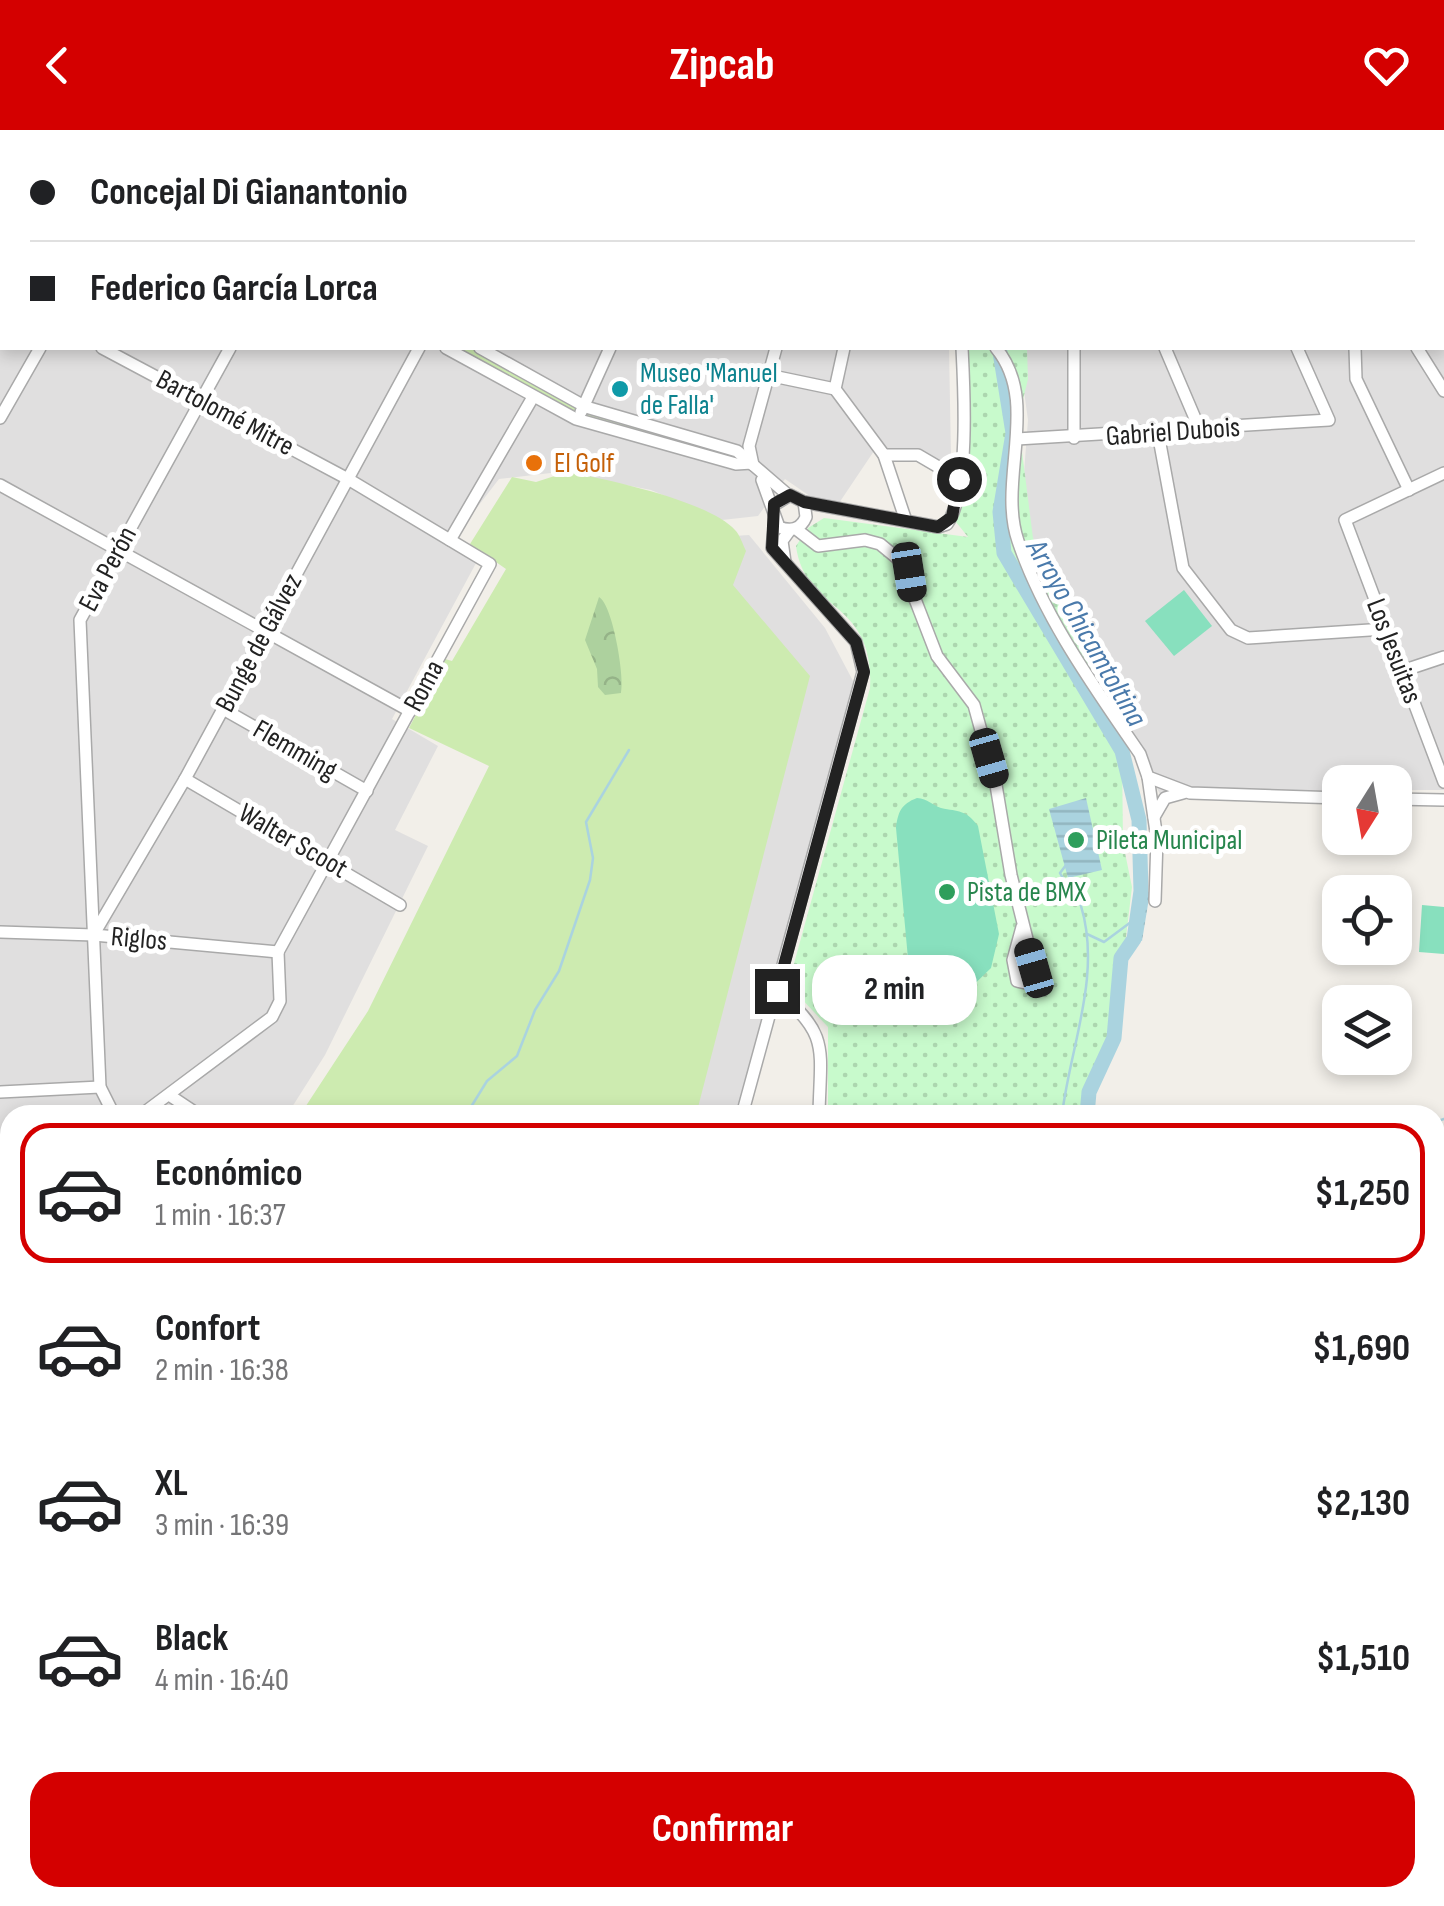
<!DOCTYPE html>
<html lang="es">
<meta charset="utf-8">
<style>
:root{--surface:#fff;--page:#f6f6f6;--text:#202124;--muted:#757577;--line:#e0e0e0;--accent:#d40000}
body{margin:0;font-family:"Sofia Sans Condensed",sans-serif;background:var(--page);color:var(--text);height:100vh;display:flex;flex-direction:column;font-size:38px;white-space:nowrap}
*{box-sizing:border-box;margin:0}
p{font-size:32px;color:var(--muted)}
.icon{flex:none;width:55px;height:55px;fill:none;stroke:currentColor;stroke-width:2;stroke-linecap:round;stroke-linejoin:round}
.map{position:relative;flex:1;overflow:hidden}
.drawer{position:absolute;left:0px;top:975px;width:1445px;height:802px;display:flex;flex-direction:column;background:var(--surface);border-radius:30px 30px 0 0;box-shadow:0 5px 15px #0003}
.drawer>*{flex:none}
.hud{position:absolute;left:0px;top:0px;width:1445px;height:220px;box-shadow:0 5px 15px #0003;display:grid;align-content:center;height:220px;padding:0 30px;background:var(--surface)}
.needle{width:65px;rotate:191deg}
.tools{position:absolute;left:1322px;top:635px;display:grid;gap:20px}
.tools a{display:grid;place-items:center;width:90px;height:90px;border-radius:20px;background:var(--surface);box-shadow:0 5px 15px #0003;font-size:50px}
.end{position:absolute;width:45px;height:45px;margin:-22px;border:12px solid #222;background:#fff;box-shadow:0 0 0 5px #fff}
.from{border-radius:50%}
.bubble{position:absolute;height:70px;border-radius:30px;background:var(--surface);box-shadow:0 5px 15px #0003;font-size:32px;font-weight:700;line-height:70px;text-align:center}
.car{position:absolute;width:30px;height:60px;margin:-30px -15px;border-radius:12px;box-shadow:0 0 8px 2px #0007;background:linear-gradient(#222 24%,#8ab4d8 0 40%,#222 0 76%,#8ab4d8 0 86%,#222 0)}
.hud b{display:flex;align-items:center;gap:35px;height:95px;font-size:38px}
.hud b+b{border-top:2px solid var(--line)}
.hud i{width:25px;height:25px;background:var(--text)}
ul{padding:18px 0 0;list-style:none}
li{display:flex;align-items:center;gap:30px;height:140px;margin:0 20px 15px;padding:0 10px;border:5px solid transparent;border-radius:30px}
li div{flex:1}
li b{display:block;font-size:38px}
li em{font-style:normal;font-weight:700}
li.current{border-color:var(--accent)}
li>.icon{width:90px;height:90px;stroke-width:1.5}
.action{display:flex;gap:20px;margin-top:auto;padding:20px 30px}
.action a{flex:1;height:115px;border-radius:30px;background:var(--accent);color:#fff;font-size:40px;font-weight:700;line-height:115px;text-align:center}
header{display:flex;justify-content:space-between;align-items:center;height:130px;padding:0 30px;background:var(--accent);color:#fff;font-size:45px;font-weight:700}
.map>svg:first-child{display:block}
.residential{fill:#e0dfdf}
.grass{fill:#cdebb0}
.forest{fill:url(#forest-crowns)}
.park{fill:url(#park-dots)}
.pitch{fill:#88e0be}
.water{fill:url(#water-rules)}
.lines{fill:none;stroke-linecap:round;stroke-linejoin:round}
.stream{stroke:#aad3df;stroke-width:2.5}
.river{stroke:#aad3df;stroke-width:15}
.minor-casing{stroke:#a9a9a9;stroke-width:14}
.minor{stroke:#fff;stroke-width:11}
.route{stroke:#222;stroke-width:12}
.culture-dot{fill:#0f9aa8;stroke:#fff;stroke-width:4}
.food-dot{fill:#e8710a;stroke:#fff;stroke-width:4}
.leisure-dot{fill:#2e9e5b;stroke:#fff;stroke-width:4}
.labels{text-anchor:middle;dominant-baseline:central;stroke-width:10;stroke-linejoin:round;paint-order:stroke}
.culture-label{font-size:28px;fill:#0d838f;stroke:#fff;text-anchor:start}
.street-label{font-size:28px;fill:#222;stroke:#fff}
.food-label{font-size:28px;fill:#c56008;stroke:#fff;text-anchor:start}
.leisure-label{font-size:28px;fill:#27864d;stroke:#fff;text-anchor:start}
.water-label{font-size:30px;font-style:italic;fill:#4a7aab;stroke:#fff}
</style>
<header><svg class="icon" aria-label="back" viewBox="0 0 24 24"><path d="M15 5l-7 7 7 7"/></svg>Zipcab<svg class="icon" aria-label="heart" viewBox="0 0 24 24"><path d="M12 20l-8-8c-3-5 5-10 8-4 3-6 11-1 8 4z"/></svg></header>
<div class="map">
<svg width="1444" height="1776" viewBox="0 0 1444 1776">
<defs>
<pattern id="forest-crowns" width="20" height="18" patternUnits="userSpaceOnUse" patternTransform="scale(2.5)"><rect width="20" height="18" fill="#add19e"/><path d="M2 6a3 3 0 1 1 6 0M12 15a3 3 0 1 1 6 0" fill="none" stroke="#95b388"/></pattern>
<pattern id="park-dots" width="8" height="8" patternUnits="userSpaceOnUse" patternTransform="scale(2.5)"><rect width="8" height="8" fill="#c8facc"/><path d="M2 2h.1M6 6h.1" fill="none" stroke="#acd6af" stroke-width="1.8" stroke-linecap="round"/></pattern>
<pattern id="water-rules" width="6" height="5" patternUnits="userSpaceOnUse" patternTransform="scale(2.5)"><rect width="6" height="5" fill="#aad3df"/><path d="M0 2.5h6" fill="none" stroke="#92b5bf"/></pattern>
</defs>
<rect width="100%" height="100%" fill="#f2efe9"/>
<!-- residential -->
<g class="residential">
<polygon points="0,0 536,0 2,2 2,218 949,218 951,326 935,333 876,318 833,382 785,349 758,386 722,390 651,360 559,342 499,349 455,406 482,422 392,589 438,616 395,700 428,716 325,925 287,985 10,985 10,1768 1119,1768 1112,1776 0,1776"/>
<polygon points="915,0 1444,0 1444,660 1395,660 1395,652 1340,652 1340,661 1160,664 1031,430 1023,356 1028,290 1018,218 1442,218 1442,2"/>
<polygon points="749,405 825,498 861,566 743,985 689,985 726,446 734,406"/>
<polygon points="1444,1006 1444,1262 1435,1273 1435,1007"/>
</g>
<!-- grass -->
<g class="grass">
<polygon points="447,218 480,218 586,277 737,321 752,333 576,289"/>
<path d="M567 342C606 349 709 371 735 400 740 405 743 415 746 421L733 455 810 546 696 985H300L368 881 489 636 409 598 445 529 452 531 506 439 470 414 512 347 536 352Z"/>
<polygon points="10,1739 10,1768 82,1768 78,1776 0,1776 0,1758"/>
</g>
<!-- forest -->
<path class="forest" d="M599 467C613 475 625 548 621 563L605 565 598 557 597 539 585 510Z"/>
<!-- park -->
<path class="park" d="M958 218H1027L1028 249 1018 290 1033 408 1071 473 1094 540 1078 546 1065 536 1122 621 1123 713 1132 757 1114 908 1089 962 1087 985H828V897L798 865 790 848 870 558C875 469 805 484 796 416L808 398 824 388 968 407 952 387 965 291Z"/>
<!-- pitch -->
<g class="pitch">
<polygon points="1184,460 1212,496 1174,526 1145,491"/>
<path d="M917 668C928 669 932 675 941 678 959 682 965 679 978 696L999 804 991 838 958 870H937L936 882 913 883 896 698C898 682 901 674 917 668Z"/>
<polygon points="1422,775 1444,777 1444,824 1419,822"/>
</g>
<!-- water -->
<g class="water">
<polygon points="1086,668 1102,740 1068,748 1049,679"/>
<polygon points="1135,760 1150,762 1142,811 1129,807"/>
</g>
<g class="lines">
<!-- stream -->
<g class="stream">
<polyline points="1087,804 1104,812 1131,792"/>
<polyline points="466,985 487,951 517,926 535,880 559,841 590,750 593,728 586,692 629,620"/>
<path d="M1062 985C1070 917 1102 845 1081 776 1077 762 1066 755 1060 743L1066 735"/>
<polyline points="1435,992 1444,989"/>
<polyline points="913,1776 919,1768"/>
</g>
<!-- river -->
<g class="river">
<polyline points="878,0 881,2"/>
<polyline points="1000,222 1013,303 1000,382 1004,423 1122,621 1139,690 1141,761 1134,809 1121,828 1114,908 1089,962 1087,985"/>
</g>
<defs>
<g id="minor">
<polyline points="50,0 55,2"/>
<polyline points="82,0 87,2"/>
<polyline points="395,0 400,2"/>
<polyline points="789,0 790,2"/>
<polyline points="840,0 843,2"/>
<polyline points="1071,0 1072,2"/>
<polyline points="1200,0 1202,2"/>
<polyline points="1297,0 1299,2"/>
<polyline points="1419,0 1424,2"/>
<polyline points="158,2 159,0"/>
<polyline points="350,2 351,0"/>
<polyline points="544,2 546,0"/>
<polyline points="628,2 628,0"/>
<polyline points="680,2 685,0"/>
<polyline points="944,2 944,0"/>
<polyline points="1435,2 1437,0"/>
<polyline points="1442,12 1444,13"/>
<polyline points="0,162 2,163"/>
<polyline points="102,218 348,349 490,434 278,822"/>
<polyline points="446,218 576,289 736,334 752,333"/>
<polyline points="480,218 586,277 737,321 788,365"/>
<polyline points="844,218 835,259 884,325 906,391"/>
<path d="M996 218C1041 272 997 350 1018 411 1044 488 1095 558 1140 624L1148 647 1190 663 1340 668"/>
<polyline points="1074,218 1074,308"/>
<polyline points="1165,218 1200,300"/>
<polyline points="1355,218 1356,249 1409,360"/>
<polyline points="1417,218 1444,261"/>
<polyline points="768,245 835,259"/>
<polyline points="581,282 610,218"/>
<polyline points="0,288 40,218"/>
<polyline points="1158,303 1183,438 1231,500 1248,508 1385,499"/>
<polyline points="1017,309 1329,290 1297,218"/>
<polyline points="884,325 918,325 959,349"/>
<polyline points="753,335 749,316 776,218"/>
<polyline points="1444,343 1345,390 1444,652"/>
<path d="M762 350 779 397C791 402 801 399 806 387L804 372"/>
<polyline points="0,355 410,581"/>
<path d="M774 375 790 365 804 372 938 397 947 394C970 362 964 257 962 218"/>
<polyline points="796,399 818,416 865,410 880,414 897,428 909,442 913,464 937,526 974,575 996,655 1011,745 1034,837 1030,854 1017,851 1013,830 1022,797"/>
<polyline points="450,410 533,267"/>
<polyline points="785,432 782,411 790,400"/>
<polyline points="1402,541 1444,527"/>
<polyline points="223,579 367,661"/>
<polyline points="1148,647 1157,709 1155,771"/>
<polyline points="185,649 400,775"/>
<polyline points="1395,669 1444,670"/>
<polyline points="1154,687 1165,668 1183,663"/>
<polyline points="0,802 94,805 278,822"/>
<polyline points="94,804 185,649 419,218"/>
<path d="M777 861C831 905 820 920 819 985"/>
<polyline points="0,962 100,957"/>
<polyline points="169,965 199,985"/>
<polyline points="114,985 100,957 80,490 230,218"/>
<polyline points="141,985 272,887 280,871 278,822"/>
<polyline points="742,985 863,542 856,512 772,418 775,392"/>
<polyline points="1435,1048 1444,1053"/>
<polyline points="0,1087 10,1079"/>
<polyline points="1435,1198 1444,1206"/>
<polyline points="0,1206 10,1208"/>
<polyline points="1435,1293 1444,1282"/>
<polyline points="1435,1468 1444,1476"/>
<polyline points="0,1486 10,1491"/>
<polyline points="0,1584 10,1588"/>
<polyline points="682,1768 689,1776"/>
<polyline points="205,1776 214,1768"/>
<polyline points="1051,1776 1053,1768"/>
</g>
</defs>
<!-- minor casing -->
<use href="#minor" class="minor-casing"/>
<!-- minor -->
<use href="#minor" class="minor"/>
</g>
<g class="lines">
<!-- route -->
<polyline class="route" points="777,861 864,542 856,512 772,418 774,374 790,365 804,372 938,397 952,387 959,349"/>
</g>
<!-- markers -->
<circle class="culture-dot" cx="620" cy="259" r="10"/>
<circle class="food-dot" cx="534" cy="333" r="10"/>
<g class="leisure-dot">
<circle cx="1076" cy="710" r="10"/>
<circle cx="947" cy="762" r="10"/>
</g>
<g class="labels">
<!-- culture labels -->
<g class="culture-label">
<text x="640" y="243">Museo 'Manuel<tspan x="640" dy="32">de Falla'</tspan></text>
</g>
<!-- street labels -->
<g class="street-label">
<text transform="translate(225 283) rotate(28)">Bartolomé Mitre</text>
<text transform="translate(1173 302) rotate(-4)">Gabriel Dubois</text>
<text transform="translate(108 439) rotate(-62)">Eva Perón</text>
<text transform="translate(259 513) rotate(-62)">Bunge de Gálvez</text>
<text transform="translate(1394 521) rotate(69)">Los Jesuitas</text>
<text transform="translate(424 556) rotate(-62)">Roma</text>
<text transform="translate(295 620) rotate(30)">Flemming</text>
<text transform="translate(293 711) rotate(30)">Walter Scoot</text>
<text transform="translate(139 809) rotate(5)">Riglos</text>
</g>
<!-- food labels -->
<g class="food-label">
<text x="554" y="333">El Golf</text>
</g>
<!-- leisure labels -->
<g class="leisure-label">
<text x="1096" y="710">Pileta Municipal</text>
<text x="967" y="762">Pista de BMX</text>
</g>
<!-- water labels -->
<g class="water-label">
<text transform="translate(1086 503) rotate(60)">Arroyo Chicamtoltina</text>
</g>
</g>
</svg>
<div class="tools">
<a><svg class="needle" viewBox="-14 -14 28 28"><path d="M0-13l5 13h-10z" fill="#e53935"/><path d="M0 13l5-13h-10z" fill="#757577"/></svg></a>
<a><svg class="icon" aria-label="locate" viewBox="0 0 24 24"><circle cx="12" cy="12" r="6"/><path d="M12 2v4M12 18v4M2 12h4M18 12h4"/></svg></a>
<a><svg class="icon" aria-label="layers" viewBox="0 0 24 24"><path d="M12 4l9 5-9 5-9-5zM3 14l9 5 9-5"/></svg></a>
</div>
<i class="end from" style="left:959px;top:349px"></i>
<i class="end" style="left:777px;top:861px"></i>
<div class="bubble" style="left:812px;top:825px;width:165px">2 min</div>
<i class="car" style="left:909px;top:442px;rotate:171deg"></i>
<i class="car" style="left:989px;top:628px;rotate:164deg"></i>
<i class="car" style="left:1034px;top:838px;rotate:344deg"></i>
<div class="hud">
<b><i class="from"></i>Concejal Di Gianantonio</b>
<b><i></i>Federico García Lorca</b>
</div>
<section class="drawer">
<ul>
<li class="current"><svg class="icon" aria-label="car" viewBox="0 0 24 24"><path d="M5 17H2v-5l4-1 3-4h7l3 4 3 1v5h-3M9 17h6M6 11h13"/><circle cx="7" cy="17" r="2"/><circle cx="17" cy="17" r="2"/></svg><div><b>Económico</b><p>1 min · 16:37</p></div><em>$1,250</em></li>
<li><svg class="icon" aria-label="car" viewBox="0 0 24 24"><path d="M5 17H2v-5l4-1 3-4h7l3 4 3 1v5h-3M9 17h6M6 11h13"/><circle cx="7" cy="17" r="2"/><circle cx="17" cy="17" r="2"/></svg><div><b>Confort</b><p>2 min · 16:38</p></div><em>$1,690</em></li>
<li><svg class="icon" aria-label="car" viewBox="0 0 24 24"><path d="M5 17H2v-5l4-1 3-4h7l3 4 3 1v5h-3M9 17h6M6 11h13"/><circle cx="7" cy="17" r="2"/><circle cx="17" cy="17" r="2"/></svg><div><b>XL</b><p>3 min · 16:39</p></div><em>$2,130</em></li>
<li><svg class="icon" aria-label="car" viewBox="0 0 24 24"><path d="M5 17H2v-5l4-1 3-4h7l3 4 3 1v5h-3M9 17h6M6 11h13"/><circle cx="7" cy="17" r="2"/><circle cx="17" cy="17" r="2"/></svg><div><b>Black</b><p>4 min · 16:40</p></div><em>$1,510</em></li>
</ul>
<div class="action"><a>Confirmar</a></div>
</section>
</div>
